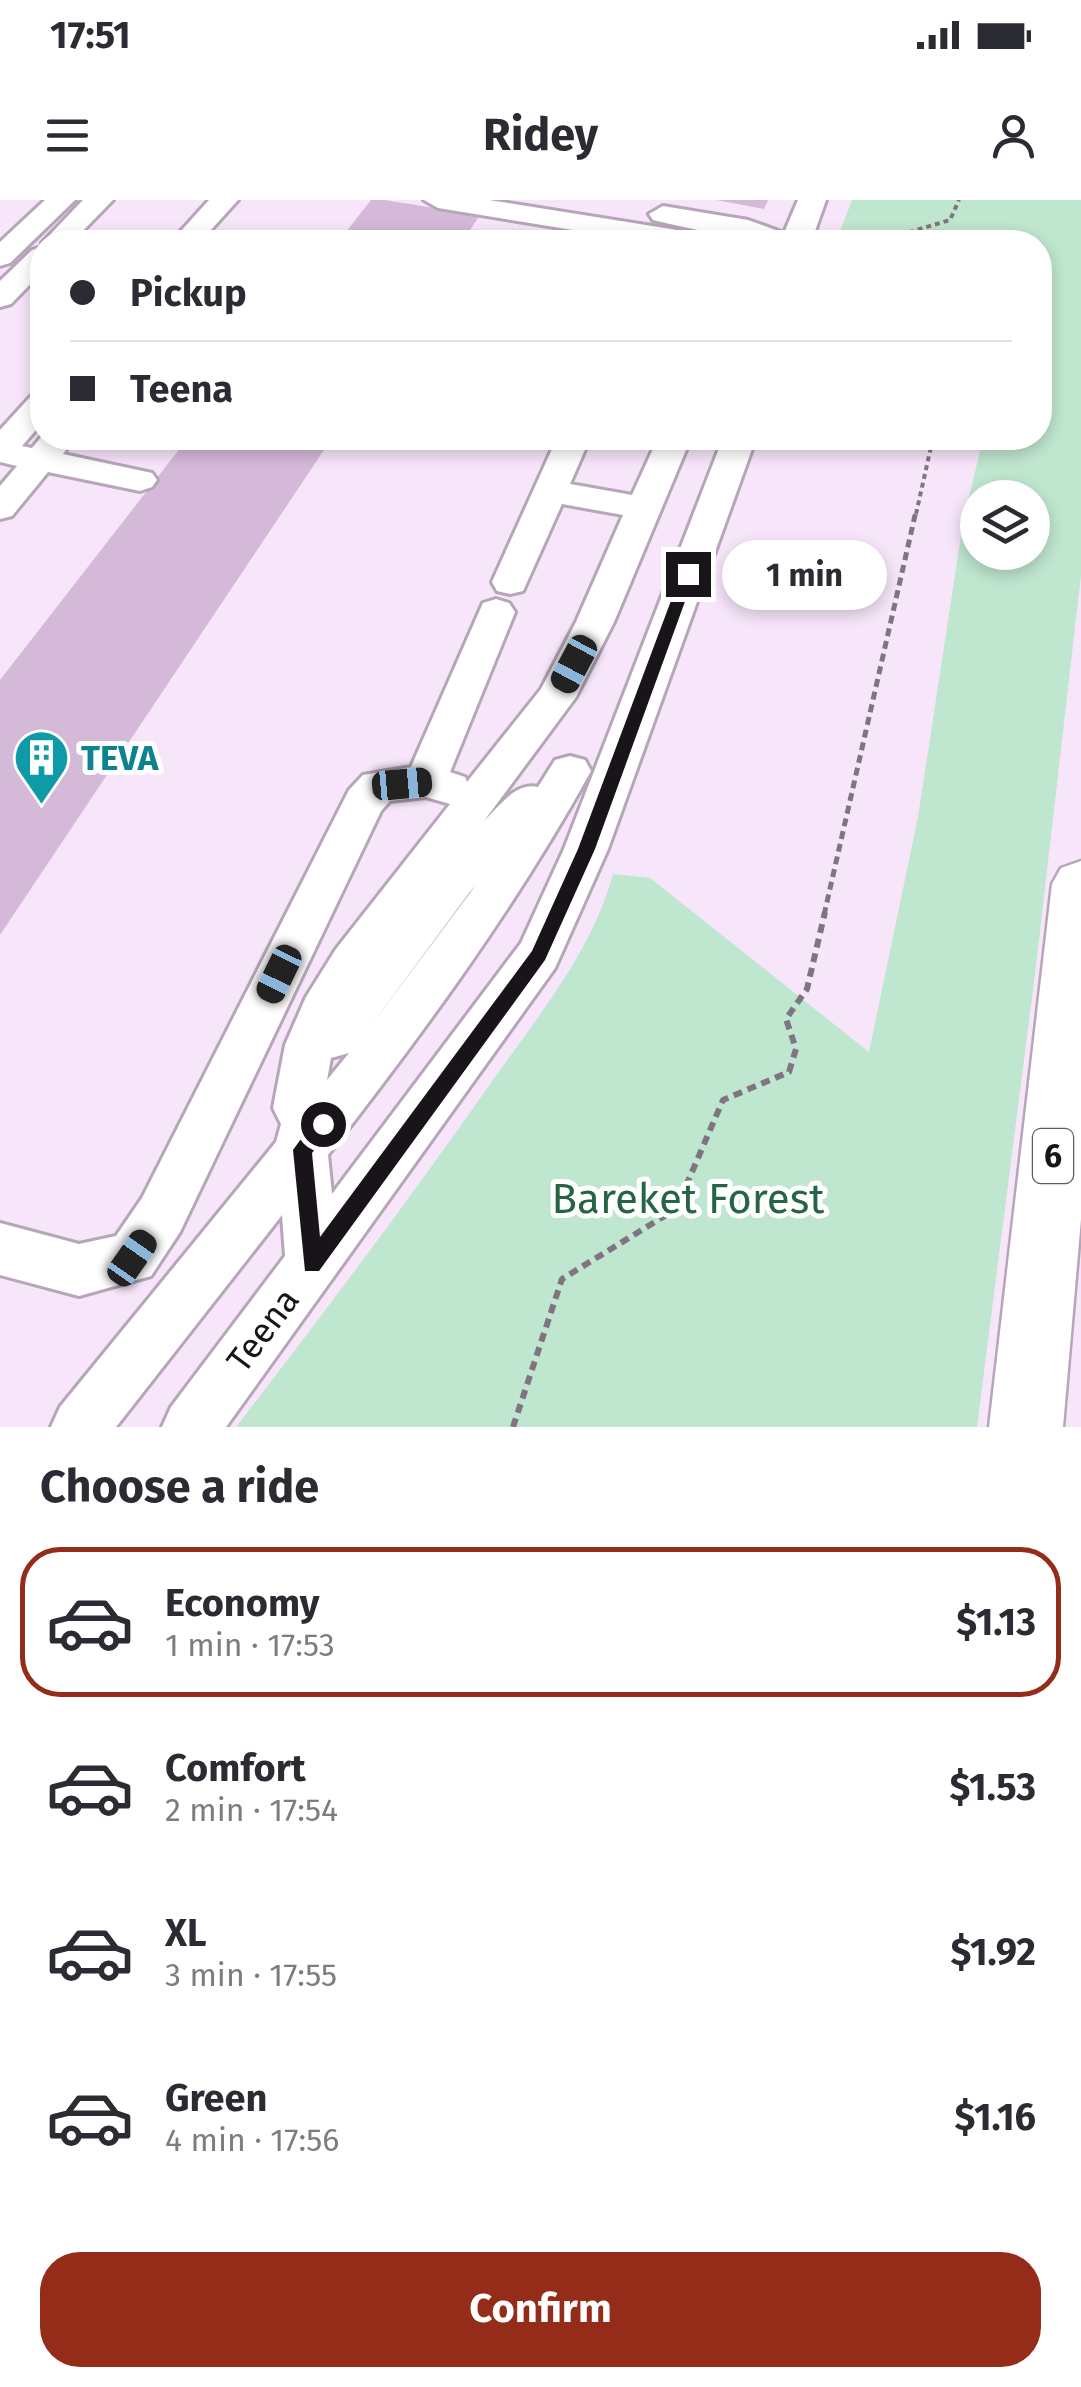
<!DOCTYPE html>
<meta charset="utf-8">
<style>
:root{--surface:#fff;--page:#f2f2f3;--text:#2b2b33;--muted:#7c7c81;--line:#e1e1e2;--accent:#952b19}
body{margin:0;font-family:"Fira Sans",sans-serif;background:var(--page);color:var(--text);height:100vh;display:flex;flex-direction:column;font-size:38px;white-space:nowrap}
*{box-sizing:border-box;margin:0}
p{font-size:32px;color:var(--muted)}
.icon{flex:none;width:55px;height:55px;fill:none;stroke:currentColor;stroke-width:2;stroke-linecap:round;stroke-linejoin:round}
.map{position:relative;height:1227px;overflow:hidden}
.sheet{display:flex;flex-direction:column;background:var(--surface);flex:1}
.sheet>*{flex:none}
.banner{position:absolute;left:30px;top:30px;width:1022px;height:220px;border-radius:40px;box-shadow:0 5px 15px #0003;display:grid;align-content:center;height:220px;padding:0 40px;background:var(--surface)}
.controls{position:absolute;left:960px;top:280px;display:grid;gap:20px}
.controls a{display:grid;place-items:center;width:90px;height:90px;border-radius:50%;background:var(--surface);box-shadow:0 5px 15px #0003;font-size:50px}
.end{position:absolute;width:45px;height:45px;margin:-22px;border:12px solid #19131a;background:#fff;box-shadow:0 0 0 5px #fff}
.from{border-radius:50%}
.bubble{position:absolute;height:70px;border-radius:35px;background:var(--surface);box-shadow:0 5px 15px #0003;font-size:32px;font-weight:700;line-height:70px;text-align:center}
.car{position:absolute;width:30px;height:60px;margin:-30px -15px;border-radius:12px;box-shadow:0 0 8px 2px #0007;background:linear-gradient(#222 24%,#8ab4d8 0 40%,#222 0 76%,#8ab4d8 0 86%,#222 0)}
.banner b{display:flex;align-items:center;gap:35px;height:95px;font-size:38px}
.banner b+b{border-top:2px solid var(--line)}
.banner i{width:25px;height:25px;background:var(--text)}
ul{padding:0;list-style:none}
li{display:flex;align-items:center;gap:30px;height:150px;margin:0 20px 15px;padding:0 20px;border:5px solid transparent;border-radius:40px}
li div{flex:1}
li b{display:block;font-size:38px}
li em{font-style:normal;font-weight:700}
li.selected{border-color:var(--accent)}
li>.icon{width:90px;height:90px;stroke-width:1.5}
h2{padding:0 40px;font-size:45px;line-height:120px}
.primary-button{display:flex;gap:20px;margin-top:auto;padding:20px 40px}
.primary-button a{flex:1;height:115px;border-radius:40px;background:var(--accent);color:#fff;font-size:40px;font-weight:700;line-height:115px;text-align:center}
.status{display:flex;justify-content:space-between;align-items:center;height:70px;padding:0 50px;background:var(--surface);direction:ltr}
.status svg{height:28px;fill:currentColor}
header{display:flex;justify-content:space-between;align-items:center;height:130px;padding:0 40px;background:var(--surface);font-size:45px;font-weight:700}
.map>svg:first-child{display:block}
.green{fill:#bfe6cf;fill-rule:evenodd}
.building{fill:#d5b9d9}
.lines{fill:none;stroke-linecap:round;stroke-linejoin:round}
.minor-casing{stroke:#b7a6b9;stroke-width:6}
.highway-casing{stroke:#b7a6b9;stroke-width:5}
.path-far2{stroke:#807481;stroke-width:4;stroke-dasharray:5 4;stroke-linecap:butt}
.path-far1{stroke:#807481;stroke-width:5;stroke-dasharray:8 5;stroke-linecap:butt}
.path{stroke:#807481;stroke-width:6;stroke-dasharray:9 6;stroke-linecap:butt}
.minor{fill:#fff;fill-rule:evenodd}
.highway{fill:#fff;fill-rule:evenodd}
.route{fill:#19131a}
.labels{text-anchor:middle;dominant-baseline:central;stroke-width:10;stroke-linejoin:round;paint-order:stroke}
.shield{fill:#fff;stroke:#5e5a5f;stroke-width:2.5}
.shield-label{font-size:32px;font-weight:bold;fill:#19131a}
.culture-label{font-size:35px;font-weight:bold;fill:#0d838f;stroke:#fff;text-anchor:start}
.street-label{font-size:35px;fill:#19131a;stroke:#fff}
.near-park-label{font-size:42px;fill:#256546;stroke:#fff}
</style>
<div class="status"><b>17:51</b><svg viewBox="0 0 49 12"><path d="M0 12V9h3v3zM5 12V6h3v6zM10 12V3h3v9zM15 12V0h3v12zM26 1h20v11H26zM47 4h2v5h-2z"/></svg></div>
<header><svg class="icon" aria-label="menu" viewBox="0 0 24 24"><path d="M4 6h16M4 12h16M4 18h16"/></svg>Ridey<svg class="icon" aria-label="person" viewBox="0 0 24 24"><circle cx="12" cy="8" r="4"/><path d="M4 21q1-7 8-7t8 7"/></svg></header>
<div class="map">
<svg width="1081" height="1227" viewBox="0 0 1081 1227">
<rect width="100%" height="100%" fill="#f7e5fa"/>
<!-- green -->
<path class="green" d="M852 0H1081V375L1036 766 977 1227H236C325 1112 412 996 495 877 540 814 593 749 613 674L650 678 869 852 918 617 963 323 983 238H1040V42H836ZM978 298H1032V352H978Z"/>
<!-- building -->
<g class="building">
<polygon points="371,0 384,0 480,15 462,42 338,42"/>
<polygon points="716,0 768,0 764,9"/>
<polygon points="188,238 332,238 0,735 0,480"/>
</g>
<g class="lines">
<defs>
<g id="minor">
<polygon points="45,0 75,0 10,63 0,66 0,42"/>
<polygon points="83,0 113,0 72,42 42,43"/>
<polygon points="209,0 238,0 200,42 171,42"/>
<polygon points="424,0 489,0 696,33 706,36 710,42 647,42 438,8"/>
<path d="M798 0H826L815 31 806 42C755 42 703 32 653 20L649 14 663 6 748 20 784 33Z"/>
<polygon points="42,47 42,72 11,104 0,107 0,81 32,50"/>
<polygon points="42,193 42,223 22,246 32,248 42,236 67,238 71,243 63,254 152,273 157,280 152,287 140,291 48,272 12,316 0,319 0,286 17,266 0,262 0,230 31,196"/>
<path d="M557 238H590L570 284 632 295 658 238H691L614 422 576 497 484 621C499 607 515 582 538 587L555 560 570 556 585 560 591 571C515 708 424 832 328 955L332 994 521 743 564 649 723 238H756L608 649 555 768 226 1227H162L171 1207 285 1056 282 1015 116 1227H51L60 1207 276 942 281 924 273 908 285 845 306 797 336 749 450 604 426 597 390 601 381 611 180 1032 151 1076 79 1096 0 1075V1023L79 1044 116 1036 142 998 349 590 363 575 411 567 483 403 496 399 509 403 515 412 450 572 465 577 467 582 541 489 576 422 623 315 562 304 523 391 510 394 497 391 492 382ZM476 685 364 835 469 693ZM349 853 327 880 331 858Z"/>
</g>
<polygon id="highway" points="1081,661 1081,1019 1063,1227 989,1227 1052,684 1061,668"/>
</defs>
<!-- minor casing -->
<use href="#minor" class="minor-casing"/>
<!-- highway casing -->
<use href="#highway" class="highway-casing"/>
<!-- path-far2 -->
<g class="path-far2">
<polyline points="910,42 910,32 950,20 959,0"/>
<polyline points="916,314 933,238"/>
</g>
<!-- path-far1 -->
<polyline class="path-far1" points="824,715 916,311"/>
<!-- path -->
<polyline class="path" points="513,1227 562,1079 676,1009 723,900 789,872 796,849 786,819 807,789 825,712"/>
<!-- minor -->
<use href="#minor" class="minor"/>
<!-- highway -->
<use href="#highway" class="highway"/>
</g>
<!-- route -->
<polygon class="route" points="688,370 695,374 595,649 545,760 319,1071 305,1071 293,950 316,918 330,918 330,930 312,953 320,1037 532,751 578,649 681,374"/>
<!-- icons -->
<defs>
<symbol id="building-pin" viewBox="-11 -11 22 30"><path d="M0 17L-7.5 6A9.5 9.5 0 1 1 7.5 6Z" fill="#0f9aa8" stroke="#fff"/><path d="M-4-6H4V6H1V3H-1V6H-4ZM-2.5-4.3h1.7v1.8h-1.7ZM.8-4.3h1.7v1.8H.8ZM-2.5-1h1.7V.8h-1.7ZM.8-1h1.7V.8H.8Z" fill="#fff"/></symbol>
</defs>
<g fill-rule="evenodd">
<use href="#building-pin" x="10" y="526" width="63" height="86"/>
</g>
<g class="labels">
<!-- shield labels -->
<rect class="shield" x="1033" y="929" width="40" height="54" rx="8"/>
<g class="shield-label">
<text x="1053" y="956">6</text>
</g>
<!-- culture labels -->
<g class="culture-label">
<text x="81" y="558">TEVA</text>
</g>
<!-- street labels -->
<g class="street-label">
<text transform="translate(263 1130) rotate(-53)">Teena</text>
</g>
<!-- near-park labels -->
<g class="near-park-label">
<text x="688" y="999">Bareket Forest</text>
</g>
</g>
</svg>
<div class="controls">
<a><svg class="icon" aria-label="layers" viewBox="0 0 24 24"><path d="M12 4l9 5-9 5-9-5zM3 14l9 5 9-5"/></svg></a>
</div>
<i class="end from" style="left:323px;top:924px"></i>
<i class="end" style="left:688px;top:374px"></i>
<div class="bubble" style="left:722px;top:340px;width:165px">1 min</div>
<i class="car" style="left:574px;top:464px;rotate:208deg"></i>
<i class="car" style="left:402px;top:584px;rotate:85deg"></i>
<i class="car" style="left:279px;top:774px;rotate:206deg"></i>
<i class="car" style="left:132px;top:1058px;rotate:35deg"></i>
<div class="banner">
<b><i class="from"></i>Pickup</b>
<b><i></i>Teena</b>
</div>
</div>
<section class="sheet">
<h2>Choose a ride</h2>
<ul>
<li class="selected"><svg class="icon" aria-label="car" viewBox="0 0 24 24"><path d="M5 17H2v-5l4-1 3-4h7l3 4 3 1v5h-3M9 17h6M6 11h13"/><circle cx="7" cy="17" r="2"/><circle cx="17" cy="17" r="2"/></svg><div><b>Economy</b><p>1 min · 17:53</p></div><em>$1.13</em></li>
<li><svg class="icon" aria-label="car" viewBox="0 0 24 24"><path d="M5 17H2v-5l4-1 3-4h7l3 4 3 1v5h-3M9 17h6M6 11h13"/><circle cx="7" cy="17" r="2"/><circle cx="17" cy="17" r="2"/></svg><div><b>Comfort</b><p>2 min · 17:54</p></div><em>$1.53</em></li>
<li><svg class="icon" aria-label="car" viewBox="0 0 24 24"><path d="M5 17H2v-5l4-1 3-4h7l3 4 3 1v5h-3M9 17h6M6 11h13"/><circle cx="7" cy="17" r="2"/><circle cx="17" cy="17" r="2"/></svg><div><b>XL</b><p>3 min · 17:55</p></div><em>$1.92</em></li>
<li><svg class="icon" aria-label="car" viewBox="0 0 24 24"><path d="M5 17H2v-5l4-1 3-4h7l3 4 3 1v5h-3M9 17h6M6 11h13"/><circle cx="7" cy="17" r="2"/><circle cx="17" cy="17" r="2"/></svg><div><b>Green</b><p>4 min · 17:56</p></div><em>$1.16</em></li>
</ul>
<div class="primary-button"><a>Confirm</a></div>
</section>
